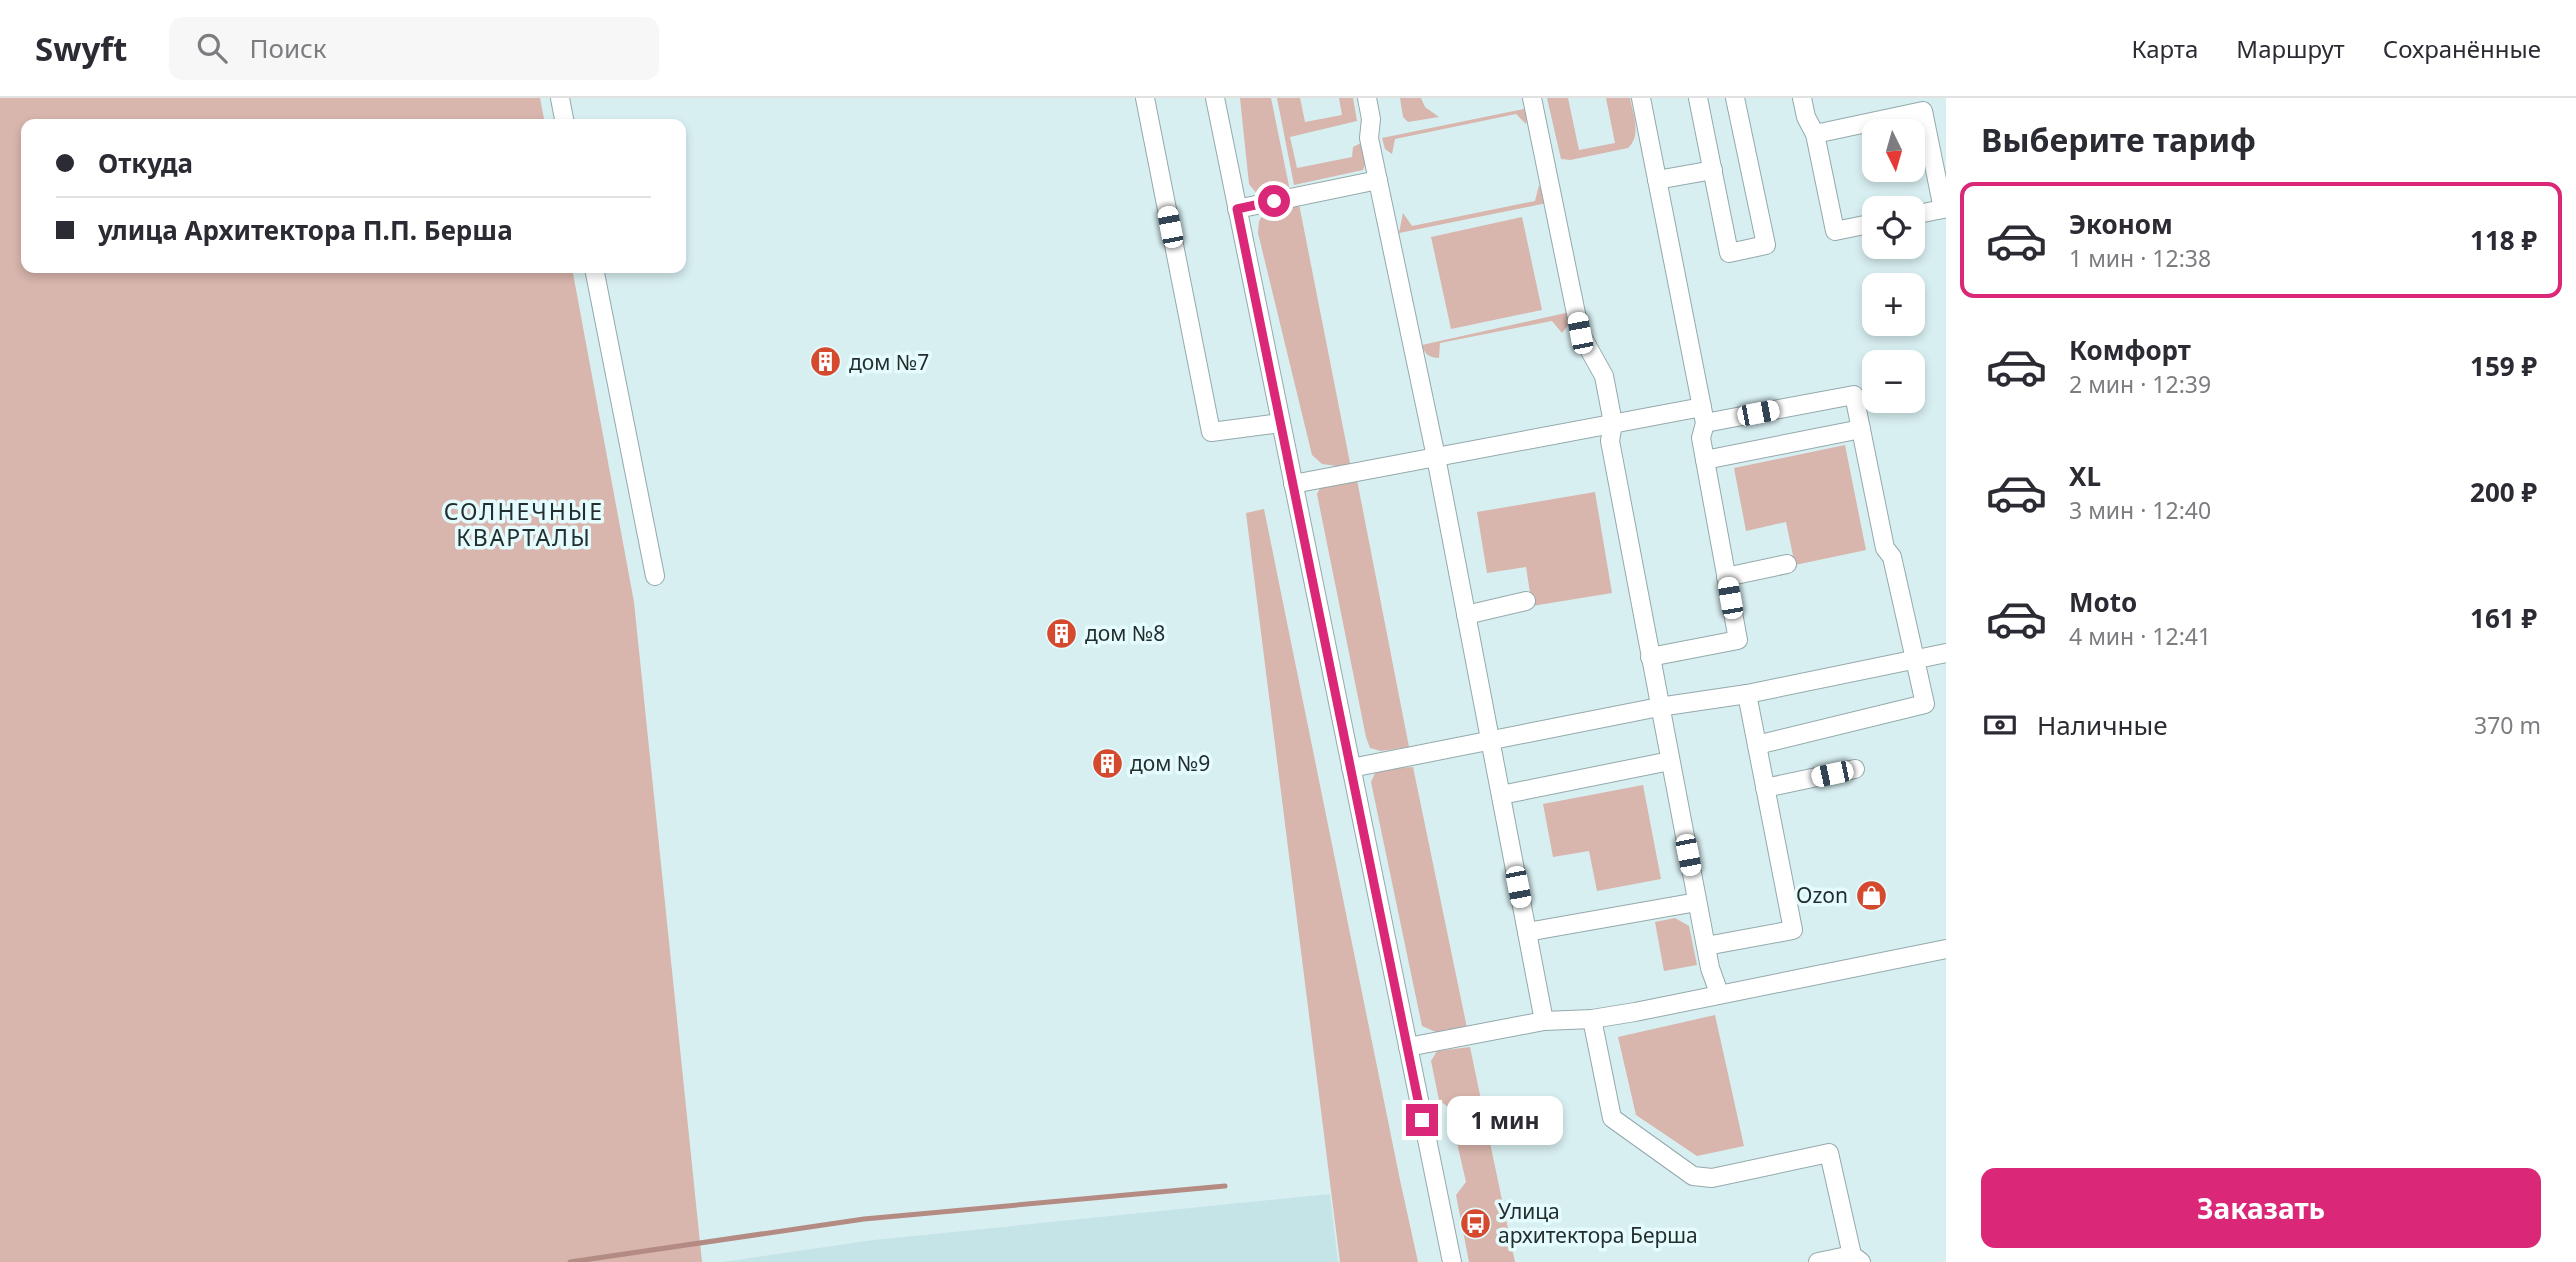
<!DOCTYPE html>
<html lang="ru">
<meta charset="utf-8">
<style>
:root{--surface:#fff;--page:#f7f7f7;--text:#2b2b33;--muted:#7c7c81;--line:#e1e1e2;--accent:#db2777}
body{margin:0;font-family:"Noto Sans",sans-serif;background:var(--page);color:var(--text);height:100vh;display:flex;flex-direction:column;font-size:26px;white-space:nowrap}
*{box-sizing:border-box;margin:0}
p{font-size:23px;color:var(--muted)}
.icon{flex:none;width:38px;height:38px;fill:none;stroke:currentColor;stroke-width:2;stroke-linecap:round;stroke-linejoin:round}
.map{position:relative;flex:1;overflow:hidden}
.panel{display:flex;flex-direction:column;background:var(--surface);width:630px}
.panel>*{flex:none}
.hud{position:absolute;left:21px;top:21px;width:665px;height:154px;border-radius:14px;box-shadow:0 4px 10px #0003;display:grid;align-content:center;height:154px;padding:0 35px;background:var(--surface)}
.needle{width:46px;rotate:175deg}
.fabs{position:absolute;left:1862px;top:21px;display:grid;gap:14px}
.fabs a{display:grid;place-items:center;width:63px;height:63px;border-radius:14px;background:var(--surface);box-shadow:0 4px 10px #0003;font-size:35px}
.end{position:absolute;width:32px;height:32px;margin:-16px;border:9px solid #db2777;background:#fff;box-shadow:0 0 0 4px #fff}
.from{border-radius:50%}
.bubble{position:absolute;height:49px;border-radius:14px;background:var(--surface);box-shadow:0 4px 10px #0003;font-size:23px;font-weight:700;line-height:49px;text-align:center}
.car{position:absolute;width:21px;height:42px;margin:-21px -10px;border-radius:9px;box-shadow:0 0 5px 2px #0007;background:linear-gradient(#fff 24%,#345 0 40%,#fff 0 76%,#345 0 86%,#fff 0)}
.hud b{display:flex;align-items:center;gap:24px;height:66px;font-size:26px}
.hud b+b{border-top:2px solid var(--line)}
.hud i{width:18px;height:18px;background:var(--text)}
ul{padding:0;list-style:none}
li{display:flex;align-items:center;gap:21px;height:116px;margin:0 14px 10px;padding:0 21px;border:4px solid transparent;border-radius:14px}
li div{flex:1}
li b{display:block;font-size:26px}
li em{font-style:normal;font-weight:700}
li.selected{border-color:var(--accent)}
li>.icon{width:63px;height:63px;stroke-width:1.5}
h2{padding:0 35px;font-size:32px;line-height:84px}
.pay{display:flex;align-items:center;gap:18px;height:77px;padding:0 35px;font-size:26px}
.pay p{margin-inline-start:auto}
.cta{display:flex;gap:14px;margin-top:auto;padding:14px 35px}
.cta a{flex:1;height:80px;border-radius:14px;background:var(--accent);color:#fff;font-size:28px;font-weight:700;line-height:80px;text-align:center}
header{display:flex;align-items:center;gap:42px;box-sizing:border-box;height:98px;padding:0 35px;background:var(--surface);border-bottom:2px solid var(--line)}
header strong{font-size:33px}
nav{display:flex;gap:38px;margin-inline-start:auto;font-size:24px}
.search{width:490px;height:63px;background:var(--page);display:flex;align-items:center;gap:18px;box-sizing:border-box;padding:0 24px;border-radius:14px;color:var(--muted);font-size:26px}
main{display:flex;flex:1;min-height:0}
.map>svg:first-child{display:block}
.built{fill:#c5e4e8}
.green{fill:#d8b5ad}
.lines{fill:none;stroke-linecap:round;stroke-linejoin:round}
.stream{stroke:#b38b82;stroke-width:5}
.minor-casing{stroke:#94a9ac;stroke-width:20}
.minor{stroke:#fff;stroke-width:18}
.route{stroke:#db2777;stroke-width:9}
.labels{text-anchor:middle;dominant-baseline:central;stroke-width:7;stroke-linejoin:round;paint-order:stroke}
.poi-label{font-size:21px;fill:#252e2f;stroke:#e5fcff;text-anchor:start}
.neighbourhood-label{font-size:23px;letter-spacing:2px;fill:#252e2f;stroke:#e5fcff}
</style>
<header>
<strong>Swyft</strong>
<div class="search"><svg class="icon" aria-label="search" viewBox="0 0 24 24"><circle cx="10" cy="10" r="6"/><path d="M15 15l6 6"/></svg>Поиск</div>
<nav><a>Карта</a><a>Маршрут</a><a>Сохранённые</a></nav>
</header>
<main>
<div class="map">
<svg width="1946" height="1164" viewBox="0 0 1946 1164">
<rect width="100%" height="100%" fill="#d8eff1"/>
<!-- built -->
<polygon class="built" points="1330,1096 1338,1164 722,1164 873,1142"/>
<!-- green -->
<g class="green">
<polygon points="0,0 540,0 545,26 26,26 26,170 572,170 634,504 702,1164 0,1164"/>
<polygon points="1240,0 1271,0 1290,93 1257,96 1249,86"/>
<polygon points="1277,0 1300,0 1305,24 1342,17 1339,0 1353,0 1357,23 1290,39 1297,70 1352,59 1353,49 1361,45 1365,66 1363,72 1294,87"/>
<polygon points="1400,0 1421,0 1425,9 1439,19 1408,24 1403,19"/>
<path d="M1547 0H1568L1579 52 1615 45 1606 0H1630C1633 16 1642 38 1628 50L1570 62 1561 61Z"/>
<polygon points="1529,10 1526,26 1516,16 1395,41 1392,56 1385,51 1382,40"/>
<polygon points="1539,87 1547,105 1399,135 1403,115 1412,128 1535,103"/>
<polygon points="1299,106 1351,370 1322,366 1312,357 1258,135 1259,123 1265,114"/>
<polygon points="1522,119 1542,212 1451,231 1431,139"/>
<path d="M1570 214 1569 226 1562 235 1552 223 1440 245 1439 260C1430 260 1424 256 1422 247Z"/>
<polygon points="1845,347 1866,452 1795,467 1786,424 1746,433 1734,370"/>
<polygon points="1357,382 1409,649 1381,653 1370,650 1366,639 1317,396 1321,388"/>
<polygon points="1595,394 1612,495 1532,508 1526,469 1487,475 1477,414"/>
<polygon points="1264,411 1400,1082 1418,1164 1340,1164 1246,415"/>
<polygon points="1413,669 1467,930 1438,935 1422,928 1371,684 1375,675 1382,671"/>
<polygon points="1643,687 1661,781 1597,793 1589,753 1553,759 1543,706"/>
<polygon points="1675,820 1689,828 1697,867 1664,873 1655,824"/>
<polygon points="1715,917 1744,1048 1697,1058 1636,1017 1618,939"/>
<polygon points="1470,949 1515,1164 1469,1164 1456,1097 1466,1084 1449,1010 1439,1002 1431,963 1437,953"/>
</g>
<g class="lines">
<!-- stream -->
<polyline class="stream" points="570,1164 864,1121 1225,1088"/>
<defs>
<g id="minor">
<polyline points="560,0 565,26"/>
<polyline points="1145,0 1211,334 1281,325"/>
<polyline points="1215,0 1452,1164"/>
<polyline points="1367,0 1371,21 1369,40 1436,359 1544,923"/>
<polyline points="1532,0 1580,235 1604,278 1613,325 1610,343 1710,870 1719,895"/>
<polyline points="1641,0 1705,325 1701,340 1738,542 1650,559"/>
<polyline points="1698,0 1729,155 1766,147 1735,0"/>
<polyline points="1802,0 1806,19 1815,36 1835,133 1874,125"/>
<polyline points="1815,36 1923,13 1943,111 1913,117"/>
<polyline points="1657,82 1713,72"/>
<polyline points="1237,111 1378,82"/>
<polyline points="594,170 655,478"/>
<polyline points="1705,325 1854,297 1885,450 1892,459 1925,606 1757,647"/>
<polyline points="1705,362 1861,331"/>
<polyline points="1293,386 1702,309"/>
<polyline points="1726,479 1787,466"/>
<polyline points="1466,517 1526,503"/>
<polyline points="1747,596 1946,555"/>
<polyline points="1351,670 1659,609 1747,596 1793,832 1706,848"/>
<polyline points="1765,690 1855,671"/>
<polyline points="1501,697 1670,663"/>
<polyline points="1527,834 1697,804"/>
<polyline points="1592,921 1612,1020 1693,1078 1712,1080 1829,1055 1852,1157 1861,1164"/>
<polyline points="1408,949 1544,923 1592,921 1635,914 1946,851"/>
<polyline points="1818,1164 1852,1157"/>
</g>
</defs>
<!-- minor casing -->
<use href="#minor" class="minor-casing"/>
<!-- minor -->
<use href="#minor" class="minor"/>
</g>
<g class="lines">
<!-- route -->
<polyline class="route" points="1274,103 1237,111 1422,1022"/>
</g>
<!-- icons -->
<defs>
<symbol id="building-disc" viewBox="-11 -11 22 22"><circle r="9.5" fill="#d54a2f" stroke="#e5fcff"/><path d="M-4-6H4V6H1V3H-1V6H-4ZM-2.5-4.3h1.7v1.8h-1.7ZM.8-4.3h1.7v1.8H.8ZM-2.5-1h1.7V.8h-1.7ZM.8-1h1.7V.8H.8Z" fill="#fff"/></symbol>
<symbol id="shop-disc" viewBox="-11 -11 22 22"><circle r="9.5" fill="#d54a2f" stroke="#e5fcff"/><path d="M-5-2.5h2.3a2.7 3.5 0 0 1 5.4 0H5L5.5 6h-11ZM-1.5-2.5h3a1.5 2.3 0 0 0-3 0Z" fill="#fff"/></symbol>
<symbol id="bus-disc" viewBox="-11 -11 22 22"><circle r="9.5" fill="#d54a2f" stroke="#e5fcff"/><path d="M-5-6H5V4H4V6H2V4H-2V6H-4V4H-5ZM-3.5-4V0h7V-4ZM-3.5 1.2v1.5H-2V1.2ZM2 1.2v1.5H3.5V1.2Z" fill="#fff"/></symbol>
</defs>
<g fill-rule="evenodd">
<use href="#building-disc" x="808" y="246" width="35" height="35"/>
<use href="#building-disc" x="1044" y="518" width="35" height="35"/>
<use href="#building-disc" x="1090" y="648" width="35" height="35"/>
<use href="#shop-disc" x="1854" y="780" width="35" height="35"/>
<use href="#bus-disc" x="1458" y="1108" width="35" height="35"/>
</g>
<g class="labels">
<!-- poi labels -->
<g class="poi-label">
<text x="849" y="264">дом №7</text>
<text x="1085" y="535">дом №8</text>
<text x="1130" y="665">дом №9</text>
<text x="1848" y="797" text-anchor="end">Ozon</text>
<text x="1498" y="1113">Улица<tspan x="1498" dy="24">архитектора Берша</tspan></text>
</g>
<!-- neighbourhood labels -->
<g class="neighbourhood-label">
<text x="524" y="413">СОЛНЕЧНЫЕ<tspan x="524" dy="26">КВАРТАЛЫ</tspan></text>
</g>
</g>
</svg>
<div class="fabs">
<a><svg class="needle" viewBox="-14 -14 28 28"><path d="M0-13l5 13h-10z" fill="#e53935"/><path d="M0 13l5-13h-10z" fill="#7c7c81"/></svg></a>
<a><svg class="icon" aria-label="locate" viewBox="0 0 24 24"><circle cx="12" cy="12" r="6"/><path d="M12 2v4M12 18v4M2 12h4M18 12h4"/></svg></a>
<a>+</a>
<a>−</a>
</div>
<i class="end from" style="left:1274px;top:103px"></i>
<i class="end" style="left:1422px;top:1022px"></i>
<div class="bubble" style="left:1447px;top:998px;width:116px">1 мин</div>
<i class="car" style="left:1170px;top:129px;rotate:349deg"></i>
<i class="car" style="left:1580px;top:235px;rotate:349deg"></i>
<i class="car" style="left:1758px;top:315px;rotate:79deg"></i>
<i class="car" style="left:1730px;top:500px;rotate:350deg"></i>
<i class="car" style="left:1832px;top:676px;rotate:258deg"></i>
<i class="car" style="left:1688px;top:757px;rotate:169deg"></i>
<i class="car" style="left:1518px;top:789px;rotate:169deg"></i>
<div class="hud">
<b><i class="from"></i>Откуда</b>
<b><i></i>улица Архитектора П.П. Берша</b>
</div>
</div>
<section class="panel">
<h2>Выберите тариф</h2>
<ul>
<li class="selected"><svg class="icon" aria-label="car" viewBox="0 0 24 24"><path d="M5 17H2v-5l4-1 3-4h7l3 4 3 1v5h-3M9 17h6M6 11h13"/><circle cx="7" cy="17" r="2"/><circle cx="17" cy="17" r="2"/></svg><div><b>Эконом</b><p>1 мин · 12:38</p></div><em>118 ₽</em></li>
<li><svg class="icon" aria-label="car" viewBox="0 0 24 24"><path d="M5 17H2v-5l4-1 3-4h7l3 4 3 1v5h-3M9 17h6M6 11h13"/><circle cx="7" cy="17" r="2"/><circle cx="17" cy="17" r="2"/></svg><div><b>Комфорт</b><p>2 мин · 12:39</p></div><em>159 ₽</em></li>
<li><svg class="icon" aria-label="car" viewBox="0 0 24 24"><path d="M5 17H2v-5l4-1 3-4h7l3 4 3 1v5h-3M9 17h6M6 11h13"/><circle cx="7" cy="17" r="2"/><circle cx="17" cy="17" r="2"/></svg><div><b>XL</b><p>3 мин · 12:40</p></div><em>200 ₽</em></li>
<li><svg class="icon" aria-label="car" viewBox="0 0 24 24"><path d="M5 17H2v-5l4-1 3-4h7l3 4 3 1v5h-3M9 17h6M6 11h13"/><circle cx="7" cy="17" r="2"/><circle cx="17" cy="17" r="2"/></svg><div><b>Moto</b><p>4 мин · 12:41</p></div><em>161 ₽</em></li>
</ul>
<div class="pay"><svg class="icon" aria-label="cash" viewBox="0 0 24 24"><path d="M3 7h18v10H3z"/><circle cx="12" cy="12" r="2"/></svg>Наличные<p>370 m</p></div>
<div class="cta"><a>Заказать</a></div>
</section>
</main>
